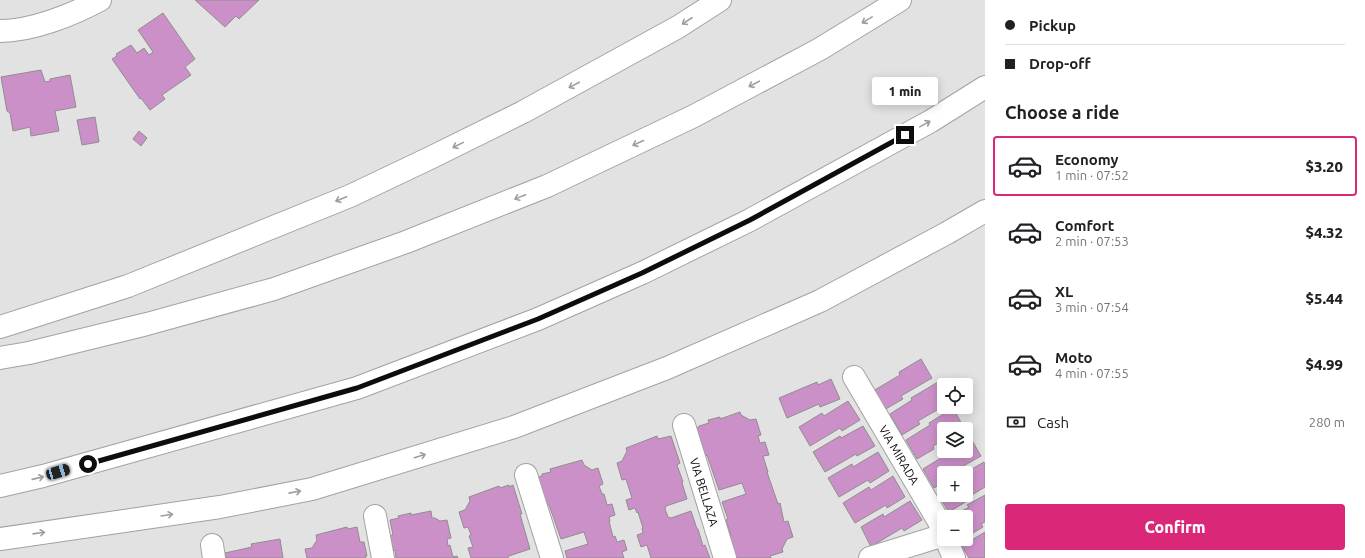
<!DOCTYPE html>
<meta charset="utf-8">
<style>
:root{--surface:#fff;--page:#f2f2f2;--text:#202124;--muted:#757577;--line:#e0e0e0;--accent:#db2777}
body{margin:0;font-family:Ubuntu,sans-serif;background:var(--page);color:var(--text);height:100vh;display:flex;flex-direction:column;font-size:15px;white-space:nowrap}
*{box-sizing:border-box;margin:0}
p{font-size:13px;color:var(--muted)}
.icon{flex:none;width:22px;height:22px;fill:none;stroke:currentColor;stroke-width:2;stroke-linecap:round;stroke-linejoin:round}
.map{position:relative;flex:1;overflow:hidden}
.panel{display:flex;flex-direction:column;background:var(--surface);width:380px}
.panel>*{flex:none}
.banner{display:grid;align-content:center;height:88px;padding:0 20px;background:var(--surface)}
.tools{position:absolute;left:937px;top:378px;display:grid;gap:8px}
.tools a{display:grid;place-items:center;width:36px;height:36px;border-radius:4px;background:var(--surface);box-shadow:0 2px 10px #0003;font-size:20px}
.end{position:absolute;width:18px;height:18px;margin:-9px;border:5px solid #0d0d0d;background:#fff;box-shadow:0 0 0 2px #fff}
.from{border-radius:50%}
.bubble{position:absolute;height:28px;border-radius:4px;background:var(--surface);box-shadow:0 2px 10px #0003;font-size:13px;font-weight:800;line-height:28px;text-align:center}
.car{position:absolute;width:12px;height:24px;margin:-12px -6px;border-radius:5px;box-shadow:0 0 3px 1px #0007;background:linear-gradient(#222 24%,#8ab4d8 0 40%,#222 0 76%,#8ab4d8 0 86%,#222 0)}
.banner b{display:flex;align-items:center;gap:14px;height:38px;font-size:15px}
.banner b+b{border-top:1px solid var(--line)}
.banner i{width:10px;height:10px;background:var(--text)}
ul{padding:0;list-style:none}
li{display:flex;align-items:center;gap:12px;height:60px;margin:0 8px 6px;padding:0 12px;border:2px solid transparent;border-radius:4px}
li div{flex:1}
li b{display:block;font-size:15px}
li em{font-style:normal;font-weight:800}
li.current{border-color:var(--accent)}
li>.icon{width:36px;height:36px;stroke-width:1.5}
h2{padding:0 20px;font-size:18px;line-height:48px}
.pay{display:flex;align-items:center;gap:10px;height:44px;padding:0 20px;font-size:15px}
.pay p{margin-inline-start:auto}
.cta{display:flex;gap:8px;margin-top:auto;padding:8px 20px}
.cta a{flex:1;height:46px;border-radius:4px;background:var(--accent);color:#fff;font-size:16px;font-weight:800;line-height:46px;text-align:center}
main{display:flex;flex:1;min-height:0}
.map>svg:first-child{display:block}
.building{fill:#cc90c9;stroke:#8f8e8f}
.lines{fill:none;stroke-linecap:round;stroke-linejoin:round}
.street-casing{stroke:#a2a2a4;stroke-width:24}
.highway-casing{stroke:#a2a2a4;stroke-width:24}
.street{stroke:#fff;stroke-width:22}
.highway{stroke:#fff;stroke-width:22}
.oneway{stroke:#9e9e9e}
.route{stroke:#0d0d0d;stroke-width:5}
.labels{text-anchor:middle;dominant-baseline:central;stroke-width:3;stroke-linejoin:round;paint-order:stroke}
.street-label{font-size:12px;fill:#0d0d0d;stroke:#fff}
</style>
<main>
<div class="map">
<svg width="985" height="558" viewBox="0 0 985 558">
<rect width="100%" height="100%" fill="#e2e2e3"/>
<!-- building -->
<g class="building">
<polygon points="195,0 259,0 239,19 236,16 225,27"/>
<polygon points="163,13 195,59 185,67 191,75 162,95 165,99 150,110 141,98 140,99 112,59 117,56 116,54 131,45 137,53 144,48 149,55 153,52 138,30"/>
<polygon points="41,70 45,82 50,81 50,79 70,75 76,107 55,111 59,131 31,136 30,127 13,131 10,113 7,111 1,77"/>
<polygon points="95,117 99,142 82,145 77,120"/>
<polygon points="139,131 147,138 141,146 133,139"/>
<polygon points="921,359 932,378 901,396 903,399 884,410 873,391 900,375 899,372"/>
<polygon points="831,379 840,399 820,407 819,404 787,418 779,398 817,382 818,385"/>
<polygon points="938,382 944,393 944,406 918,421 920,424 902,435 890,414 912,400 911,398"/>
<polygon points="848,401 860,420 842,431 840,428 810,446 799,427 822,413 824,416"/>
<polygon points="953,408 964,428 962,429 944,429 944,440 933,446 934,449 917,459 906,440 930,425 929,423"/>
<polygon points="740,412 741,415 750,420 756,419 761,435 758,436 760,443 765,442 769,455 763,456 768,472 767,472 778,504 780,503 784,522 788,521 793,537 787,539 782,549 783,552 770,556 771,558 736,558 730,537 731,536 726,520 728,519 722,502 746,494 742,483 719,490 707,455 705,456 696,428 699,427 699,426 709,423 708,420 720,417 720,419"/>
<polygon points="863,426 875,446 857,456 856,454 825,472 813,452 840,436 841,438"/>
<polygon points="657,436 658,439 671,436 680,463 677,465 683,482 682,483 687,499 666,506 665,509 668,517 671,518 691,511 697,529 698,529 703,546 705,545 710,558 651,558 647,545 641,547 637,535 643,533 642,528 643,528 638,512 637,513 635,508 629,510 626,500 632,498 626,479 622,480 617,463 622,461 627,451 626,448"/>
<polygon points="970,437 981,456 951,473 944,473 944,482 934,488 923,469 949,453 947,451 966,451 966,440"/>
<polygon points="878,452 889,471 870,483 868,480 839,497 828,478 852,464 853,467"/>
<polygon points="582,460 584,465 592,470 598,468 603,484 599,486 602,494 604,494 607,505 612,504 615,515 609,517 610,521 609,521 613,537 615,536 617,542 624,540 627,550 622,552 624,558 567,558 565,551 588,544 584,532 561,539 549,505 547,505 538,477 542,476 542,474 551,472 550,469"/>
<polygon points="984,462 985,464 985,487 965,499 967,501 949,512 937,493 944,489 944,495 966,495 965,473"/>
<polygon points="893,476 905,497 887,508 886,505 855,523 843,503 869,487 871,490"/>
<polygon points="509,485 509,487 513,485 522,514 520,514 530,549 509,556 508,558 471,558 468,548 473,547 469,536 471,535 468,527 464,528 459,512 465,510 470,501 469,497 499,486 500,488"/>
<polygon points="985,495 985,522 981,524 983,527 966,537 966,517 952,517 969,507 967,505"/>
<polygon points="910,501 922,520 904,531 902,528 872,546 870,545 861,527 883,514 884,517"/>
<polygon points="431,511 432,518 435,518 440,521 447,520 451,538 447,539 448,546 450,545 453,557 457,556 458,558 396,558 395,550 392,551 389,536 393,535 390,520 399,518 398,516 411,513 411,515"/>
<polygon points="347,527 348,529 357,527 360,542 364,542 367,556 365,556 366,558 307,558 305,549 312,548 317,540 316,535"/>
<polygon points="985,532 985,558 969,558 962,546"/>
<polygon points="280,539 283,558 226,558 225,553 252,547 251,544"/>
</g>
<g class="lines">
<defs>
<g id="street">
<path d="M0 31C32 31 72 15 100 0"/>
<path id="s1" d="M854 377 938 520 944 533"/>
<path id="s2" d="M684 425 725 558"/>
<polyline points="526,475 552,558"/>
<polyline points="375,516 383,558"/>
<polyline points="946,539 954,558"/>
<polyline points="212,545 214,558"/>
<polyline points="870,558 944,535"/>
</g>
<g id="highway">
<polyline points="0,327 128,286 350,196 430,158 523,112 678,27 720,0"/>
<polyline points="0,358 29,353 147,324 274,289 406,242 547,186 694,116 820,49 900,0"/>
<polyline points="0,486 43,476 357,388 538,319 642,273 750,220 931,121 985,87"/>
<polyline points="0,539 220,507 312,489 514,427 667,368 820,301 947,233 985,211"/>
</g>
</defs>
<!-- street casing -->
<use href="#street" class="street-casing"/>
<!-- highway casing -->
<use href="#highway" class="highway-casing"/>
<!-- street -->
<use href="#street" class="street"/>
<!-- highway -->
<use href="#highway" class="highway"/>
</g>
<!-- one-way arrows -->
<defs><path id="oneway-shaft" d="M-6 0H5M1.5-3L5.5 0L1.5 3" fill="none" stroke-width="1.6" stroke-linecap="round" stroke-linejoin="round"/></defs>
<g class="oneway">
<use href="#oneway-shaft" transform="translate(867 20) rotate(149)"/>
<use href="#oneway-shaft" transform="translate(687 21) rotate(147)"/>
<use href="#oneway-shaft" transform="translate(754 84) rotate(152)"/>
<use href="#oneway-shaft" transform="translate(574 85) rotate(152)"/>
<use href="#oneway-shaft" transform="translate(925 124) rotate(-29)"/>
<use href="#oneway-shaft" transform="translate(638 143) rotate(155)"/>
<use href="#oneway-shaft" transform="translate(458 145) rotate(154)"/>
<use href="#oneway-shaft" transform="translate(520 197) rotate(158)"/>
<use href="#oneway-shaft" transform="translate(341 199) rotate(157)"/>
<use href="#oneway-shaft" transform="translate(420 456) rotate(-17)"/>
<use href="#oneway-shaft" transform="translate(38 478) rotate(-13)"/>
<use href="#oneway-shaft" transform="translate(295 492) rotate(-11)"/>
<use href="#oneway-shaft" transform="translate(167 515) rotate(-9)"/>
<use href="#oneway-shaft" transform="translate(39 533) rotate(-8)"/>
</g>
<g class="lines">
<!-- route -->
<polyline class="route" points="88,464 357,388 538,319 642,273 750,220 905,135"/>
</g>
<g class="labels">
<!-- street labels -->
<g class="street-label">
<text stroke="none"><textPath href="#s1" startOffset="90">VIA MIRADA</textPath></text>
<text stroke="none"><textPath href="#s2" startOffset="70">VIA BELLAZA</textPath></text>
</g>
</g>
</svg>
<div class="tools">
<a><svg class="icon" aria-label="locate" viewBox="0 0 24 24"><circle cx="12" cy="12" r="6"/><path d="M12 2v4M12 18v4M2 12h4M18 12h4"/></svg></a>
<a><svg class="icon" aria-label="layers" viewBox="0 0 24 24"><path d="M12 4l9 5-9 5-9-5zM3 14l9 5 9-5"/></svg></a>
<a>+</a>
<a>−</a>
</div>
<i class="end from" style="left:88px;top:464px"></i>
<i class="end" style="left:905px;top:135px"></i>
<div class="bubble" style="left:872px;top:77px;width:66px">1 min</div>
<i class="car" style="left:58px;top:472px;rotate:74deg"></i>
</div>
<section class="panel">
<div class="banner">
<b><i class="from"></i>Pickup</b>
<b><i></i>Drop-off</b>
</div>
<h2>Choose a ride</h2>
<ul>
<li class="current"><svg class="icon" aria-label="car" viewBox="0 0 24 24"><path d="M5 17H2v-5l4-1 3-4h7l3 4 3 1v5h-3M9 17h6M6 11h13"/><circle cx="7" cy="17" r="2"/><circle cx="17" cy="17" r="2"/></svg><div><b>Economy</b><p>1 min · 07:52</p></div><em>$3.20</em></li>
<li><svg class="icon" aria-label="car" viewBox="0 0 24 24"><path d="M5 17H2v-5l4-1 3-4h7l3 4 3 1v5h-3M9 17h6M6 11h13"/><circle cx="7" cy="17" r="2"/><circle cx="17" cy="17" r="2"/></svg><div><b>Comfort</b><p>2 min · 07:53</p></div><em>$4.32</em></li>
<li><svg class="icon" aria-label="car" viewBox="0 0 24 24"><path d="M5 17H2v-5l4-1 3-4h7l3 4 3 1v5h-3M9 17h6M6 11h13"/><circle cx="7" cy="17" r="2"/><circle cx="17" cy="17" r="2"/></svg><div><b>XL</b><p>3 min · 07:54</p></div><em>$5.44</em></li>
<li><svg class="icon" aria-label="car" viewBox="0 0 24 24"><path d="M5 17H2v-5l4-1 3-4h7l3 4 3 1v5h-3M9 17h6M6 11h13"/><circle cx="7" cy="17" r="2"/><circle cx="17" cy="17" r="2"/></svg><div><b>Moto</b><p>4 min · 07:55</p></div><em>$4.99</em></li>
</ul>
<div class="pay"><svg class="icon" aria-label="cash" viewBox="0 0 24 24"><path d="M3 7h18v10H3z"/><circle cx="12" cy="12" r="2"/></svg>Cash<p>280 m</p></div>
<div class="cta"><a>Confirm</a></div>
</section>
</main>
